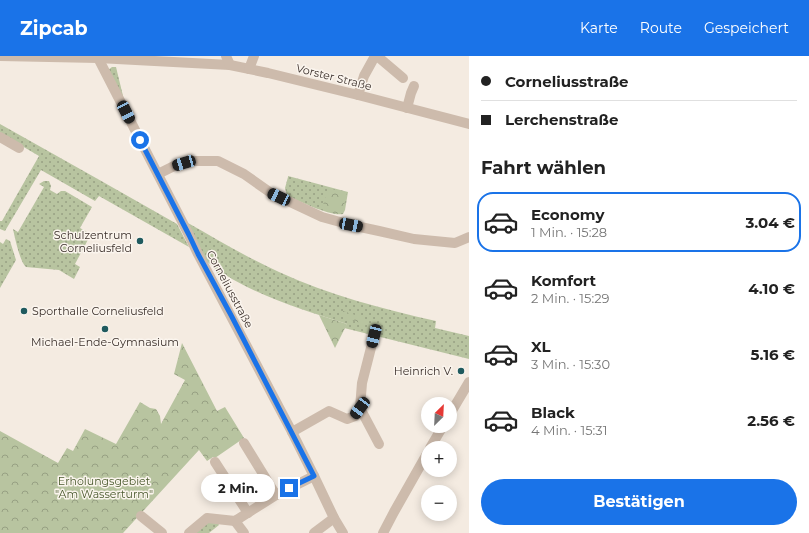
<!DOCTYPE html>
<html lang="de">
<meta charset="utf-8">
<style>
:root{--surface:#fff;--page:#f2f2f2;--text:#222;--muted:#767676;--line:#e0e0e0;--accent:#1a73e8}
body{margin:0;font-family:Montserrat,sans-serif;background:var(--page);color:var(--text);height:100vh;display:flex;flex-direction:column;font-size:15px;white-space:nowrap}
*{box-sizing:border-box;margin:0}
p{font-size:13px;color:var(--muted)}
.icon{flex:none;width:22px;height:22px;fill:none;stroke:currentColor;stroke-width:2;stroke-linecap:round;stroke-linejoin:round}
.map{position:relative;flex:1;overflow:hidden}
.side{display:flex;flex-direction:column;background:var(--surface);width:340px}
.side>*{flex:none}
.hud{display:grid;align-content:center;height:88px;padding:0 12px;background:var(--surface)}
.needle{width:26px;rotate:24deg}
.buttons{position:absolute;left:421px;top:341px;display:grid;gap:8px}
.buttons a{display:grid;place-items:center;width:36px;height:36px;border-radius:50%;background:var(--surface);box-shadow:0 2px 10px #0003;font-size:20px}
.end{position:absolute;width:18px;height:18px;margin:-9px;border:5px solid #1a73e8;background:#fff;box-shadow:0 0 0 2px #fff}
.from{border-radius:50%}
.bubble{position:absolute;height:28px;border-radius:14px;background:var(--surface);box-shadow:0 2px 10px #0003;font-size:13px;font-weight:700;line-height:28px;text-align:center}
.car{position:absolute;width:12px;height:24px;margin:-12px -6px;border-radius:5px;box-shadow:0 0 3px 1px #0007;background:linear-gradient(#222 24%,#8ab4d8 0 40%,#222 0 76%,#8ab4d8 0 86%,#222 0)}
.hud b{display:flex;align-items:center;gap:14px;height:38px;font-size:15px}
.hud b+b{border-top:1px solid var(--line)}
.hud i{width:10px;height:10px;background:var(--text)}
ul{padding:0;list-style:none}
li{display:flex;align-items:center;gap:12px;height:60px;margin:0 8px 6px;padding:0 4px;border:2px solid transparent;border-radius:16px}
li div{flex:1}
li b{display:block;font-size:15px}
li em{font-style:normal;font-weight:700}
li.selected{border-color:var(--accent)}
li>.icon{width:36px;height:36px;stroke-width:1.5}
h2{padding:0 12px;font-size:18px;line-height:48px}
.cta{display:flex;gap:8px;margin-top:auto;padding:8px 12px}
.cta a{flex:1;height:46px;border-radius:24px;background:var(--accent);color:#fff;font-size:16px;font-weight:700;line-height:46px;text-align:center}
header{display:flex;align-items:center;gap:24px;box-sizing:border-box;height:56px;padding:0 20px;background:var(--accent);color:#fff}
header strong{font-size:19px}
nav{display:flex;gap:22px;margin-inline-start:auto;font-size:14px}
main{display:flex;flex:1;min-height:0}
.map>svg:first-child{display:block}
.grass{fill:url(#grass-dots)}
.forest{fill:url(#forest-crowns)}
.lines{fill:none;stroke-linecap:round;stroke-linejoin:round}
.minor{stroke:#cdbbac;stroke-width:10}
.route{stroke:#1a73e8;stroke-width:5}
.poi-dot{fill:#1f5a5e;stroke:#fbf5ee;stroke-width:1.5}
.labels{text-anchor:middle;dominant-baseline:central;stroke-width:3;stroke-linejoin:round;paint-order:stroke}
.street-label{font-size:11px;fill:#3b302b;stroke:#fbf5ee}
.poi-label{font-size:11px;fill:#3b302b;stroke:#fbf5ee;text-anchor:end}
.park-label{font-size:11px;fill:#4a5a2e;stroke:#fbf5ee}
</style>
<header>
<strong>Zipcab</strong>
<nav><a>Karte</a><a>Route</a><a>Gespeichert</a></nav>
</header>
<main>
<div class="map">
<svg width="469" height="477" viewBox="0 0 469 477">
<defs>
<pattern id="grass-dots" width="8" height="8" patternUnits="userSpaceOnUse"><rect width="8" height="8" fill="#b8c4a0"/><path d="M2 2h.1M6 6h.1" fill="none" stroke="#97a083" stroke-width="1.8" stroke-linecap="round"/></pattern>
<pattern id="forest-crowns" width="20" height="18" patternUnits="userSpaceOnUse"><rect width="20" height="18" fill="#b8c4a0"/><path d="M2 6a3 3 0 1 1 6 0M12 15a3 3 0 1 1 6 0" fill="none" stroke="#97a083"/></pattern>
</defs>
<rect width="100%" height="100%" fill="#f4ebe1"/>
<!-- grass -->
<g class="grass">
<polygon points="112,11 116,11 124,44 108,14"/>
<polygon points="0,68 96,122 177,168 189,191 99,140 95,145 41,114 5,175 0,173 0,165 2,165 39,100 0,77"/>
<path d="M288 120 348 136 345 154 343 158C332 161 299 145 287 140L285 132 288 121Z"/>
<path d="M44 125H49L51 130 50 134 57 138 61 135H65L92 151 80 172 91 178 75 208 80 211 74 223 59 214 26 211C20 206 15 182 13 173L18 176 44 131 39 128Z"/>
<path d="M188 167C218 184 248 202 279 216 329 239 383 253 436 265L435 272 469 280V303L344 272 347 268C306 255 260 241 224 218L220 219V223L213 210 206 205Z"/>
<polygon points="6,183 10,185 16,204 0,232 0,186 3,188"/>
<polygon points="207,467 218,467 219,469 209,477 195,477"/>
</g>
<!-- forest -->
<g class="forest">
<polygon points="328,132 347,137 343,154 337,158 322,153"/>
<polygon points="343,255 364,262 363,268 343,261"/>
<polygon points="319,259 347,268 335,292"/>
<polygon points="182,287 217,355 225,351 244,382 215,402 213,401 207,405 199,394 123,477 0,477 0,375 58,407 67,392 73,395 85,373 116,388 140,346 150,352 156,353 160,360 161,368 185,324 174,318"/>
</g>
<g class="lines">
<!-- minor -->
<g class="minor">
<polyline points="0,0 98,2 230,9 268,17 358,39 469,68"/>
<polyline points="97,0 189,179 198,198 292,376 314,420 334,462 343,477"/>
<polyline points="226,0 230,9"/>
<polyline points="377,0 403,22"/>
<polyline points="249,13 254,0"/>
<polyline points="358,39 364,20 375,0"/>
<polyline points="407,52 411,37 414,30"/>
<polyline points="0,81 19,92"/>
<polyline points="158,118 174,110 193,105 218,105 244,118 271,137 322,161 351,169 379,175 414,183 455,187 469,181"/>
<polyline points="360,352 362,327 374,280"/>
<polyline points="450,358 469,326"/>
<polyline points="292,376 329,355 347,363 355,360 360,352 379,388"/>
<polyline points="244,387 276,439"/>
<polyline points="430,392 443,370"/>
<polyline points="215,406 248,457"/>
<polyline points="141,460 162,477"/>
<polyline points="235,465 244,477"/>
<polyline points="189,477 207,462 235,465 276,439 314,420"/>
<polyline points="314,477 334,462"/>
<polyline points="383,477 394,456 428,396"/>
</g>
</g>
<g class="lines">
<!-- route -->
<polyline class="route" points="140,84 189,179 198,198 232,261 314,420 289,432"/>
</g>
<!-- markers -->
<g class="poi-dot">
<circle cx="140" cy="185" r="4"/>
<circle cx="24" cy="255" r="4"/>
<circle cx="105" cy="273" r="4"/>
<circle cx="461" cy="315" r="4"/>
</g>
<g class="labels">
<!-- street labels -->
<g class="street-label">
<text transform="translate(334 21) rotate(14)">Vorster Straße</text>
<text transform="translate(230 233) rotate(62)">Corneliusstraße</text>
</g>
<!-- poi labels -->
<g class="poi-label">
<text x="132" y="179">Schulzentrum<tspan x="132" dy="13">Corneliusfeld</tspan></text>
<text x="32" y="255" text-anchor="start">Sporthalle Corneliusfeld</text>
<text x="105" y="286" text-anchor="middle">Michael-Ende-Gymnasium</text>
<text x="453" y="315">Heinrich V.</text>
</g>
<!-- park labels -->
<g class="park-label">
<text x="104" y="425">Erholungsgebiet<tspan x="104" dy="13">"Am Wasserturm"</tspan></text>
</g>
</g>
</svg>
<div class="buttons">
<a><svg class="needle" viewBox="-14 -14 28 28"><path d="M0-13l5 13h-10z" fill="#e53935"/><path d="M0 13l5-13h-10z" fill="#767676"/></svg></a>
<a>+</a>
<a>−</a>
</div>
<i class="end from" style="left:140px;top:84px"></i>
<i class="end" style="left:289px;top:432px"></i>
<div class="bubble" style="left:201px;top:418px;width:74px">2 Min.</div>
<i class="car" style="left:126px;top:56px;rotate:153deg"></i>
<i class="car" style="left:184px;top:107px;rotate:254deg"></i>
<i class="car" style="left:279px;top:141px;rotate:295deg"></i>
<i class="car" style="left:351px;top:169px;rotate:101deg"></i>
<i class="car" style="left:374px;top:280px;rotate:194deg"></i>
<i class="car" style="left:360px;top:352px;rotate:217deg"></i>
</div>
<section class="side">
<div class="hud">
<b><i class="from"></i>Corneliusstraße</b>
<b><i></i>Lerchenstraße</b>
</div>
<h2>Fahrt wählen</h2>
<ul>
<li class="selected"><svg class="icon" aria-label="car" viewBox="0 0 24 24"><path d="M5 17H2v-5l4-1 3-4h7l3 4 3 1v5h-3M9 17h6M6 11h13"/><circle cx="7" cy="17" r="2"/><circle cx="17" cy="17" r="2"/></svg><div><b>Economy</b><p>1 Min. · 15:28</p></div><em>3.04 €</em></li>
<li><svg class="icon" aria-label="car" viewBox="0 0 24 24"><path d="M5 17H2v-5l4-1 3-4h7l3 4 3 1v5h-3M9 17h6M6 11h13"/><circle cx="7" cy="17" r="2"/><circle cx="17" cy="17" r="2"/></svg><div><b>Komfort</b><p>2 Min. · 15:29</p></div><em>4.10 €</em></li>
<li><svg class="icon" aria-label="car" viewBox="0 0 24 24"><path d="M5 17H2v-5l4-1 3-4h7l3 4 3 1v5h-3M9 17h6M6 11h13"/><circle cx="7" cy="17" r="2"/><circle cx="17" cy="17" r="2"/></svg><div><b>XL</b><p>3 Min. · 15:30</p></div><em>5.16 €</em></li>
<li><svg class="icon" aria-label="car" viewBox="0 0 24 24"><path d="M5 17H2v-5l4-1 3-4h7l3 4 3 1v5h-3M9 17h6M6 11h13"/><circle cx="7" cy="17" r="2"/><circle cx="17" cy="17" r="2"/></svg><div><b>Black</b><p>4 Min. · 15:31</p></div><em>2.56 €</em></li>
</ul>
<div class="cta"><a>Bestätigen</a></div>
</section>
</main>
